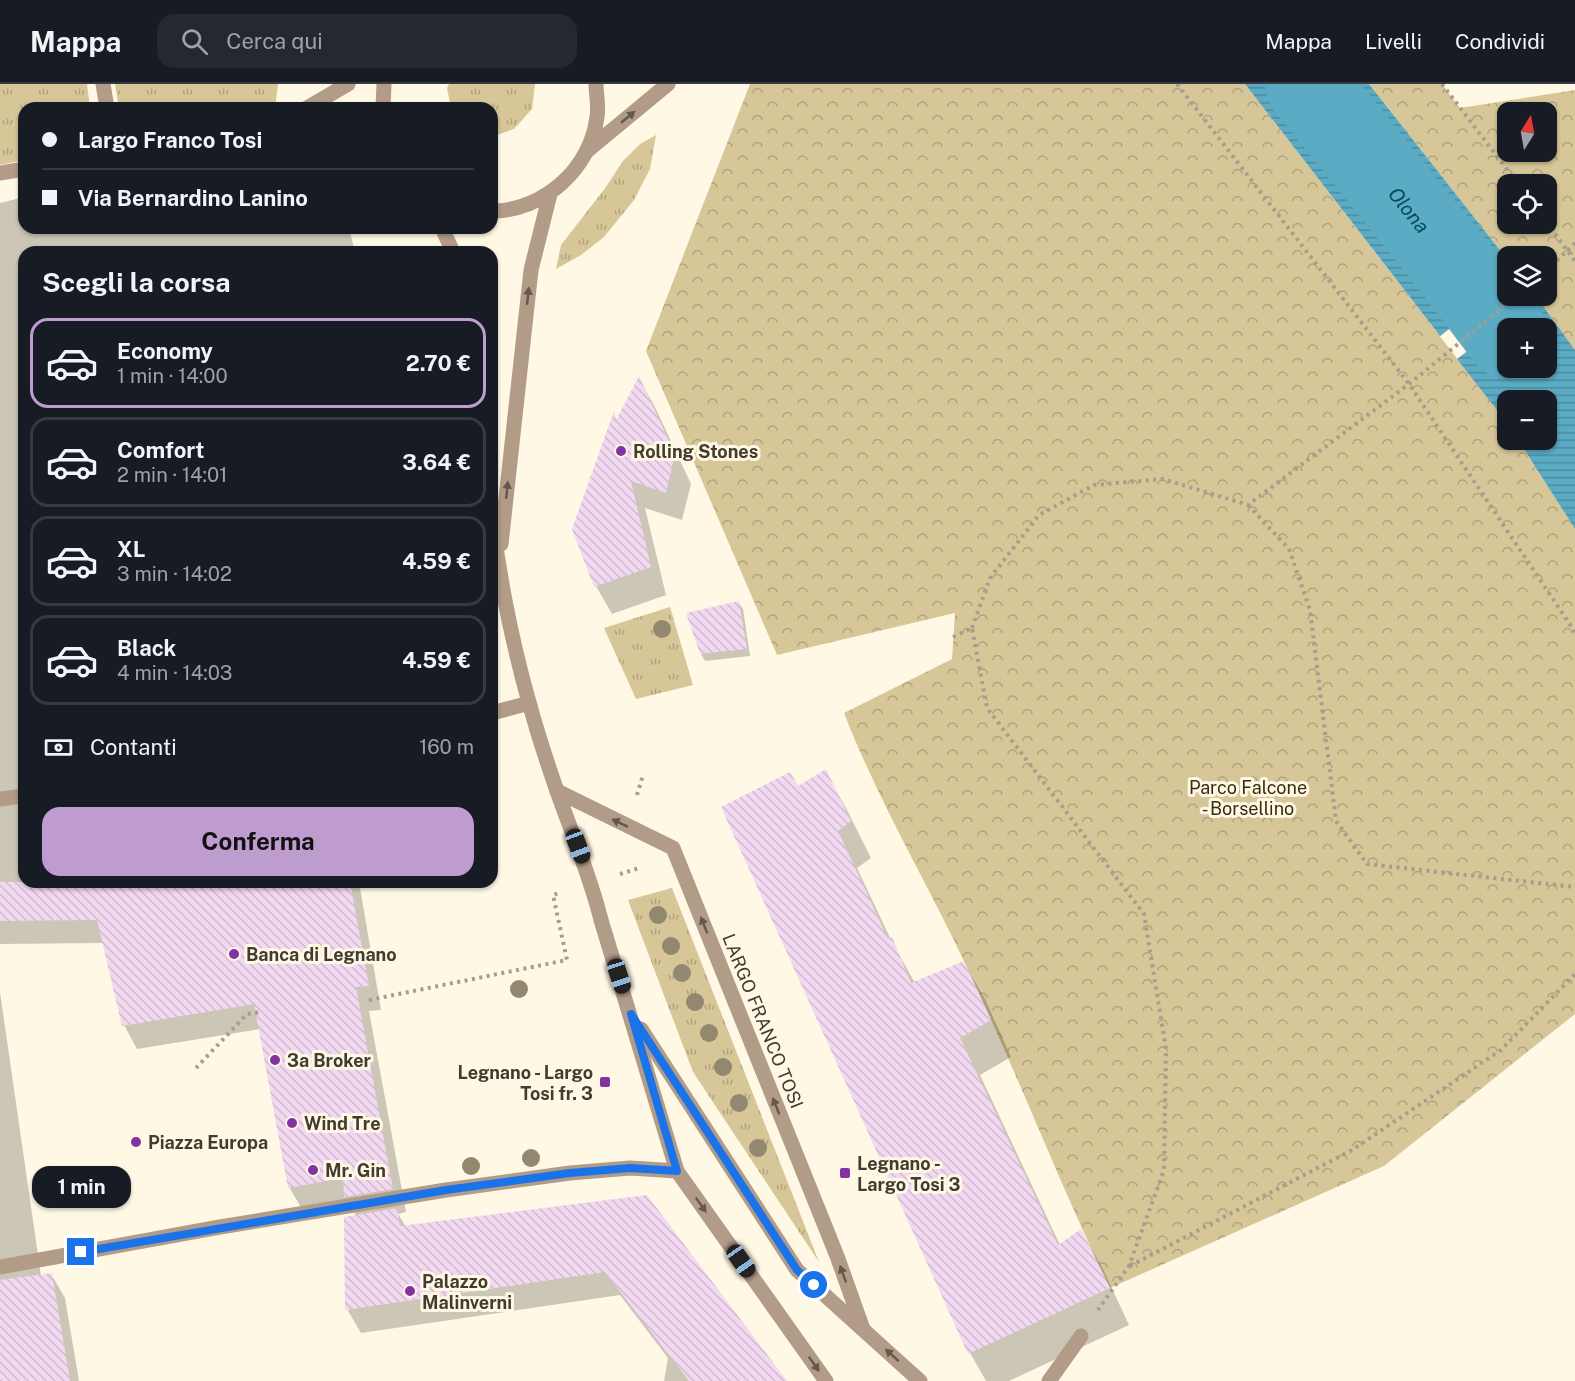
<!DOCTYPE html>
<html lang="it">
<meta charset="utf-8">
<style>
:root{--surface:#171b24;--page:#242831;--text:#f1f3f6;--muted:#9ea1a6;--line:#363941;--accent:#bf9cd0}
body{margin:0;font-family:"Public Sans",sans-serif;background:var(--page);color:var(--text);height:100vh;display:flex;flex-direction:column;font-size:22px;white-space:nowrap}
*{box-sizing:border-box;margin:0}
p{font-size:20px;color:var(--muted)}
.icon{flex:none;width:33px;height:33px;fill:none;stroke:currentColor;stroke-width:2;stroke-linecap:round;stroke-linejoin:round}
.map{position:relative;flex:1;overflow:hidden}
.side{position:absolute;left:18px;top:162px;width:480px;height:642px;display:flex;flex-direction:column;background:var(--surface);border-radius:18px;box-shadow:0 2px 4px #0004}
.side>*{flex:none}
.top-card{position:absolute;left:18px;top:18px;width:480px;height:132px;border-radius:18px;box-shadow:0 2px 4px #0004;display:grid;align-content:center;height:132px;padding:0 24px;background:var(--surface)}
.needle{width:39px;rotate:11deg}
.controls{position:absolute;left:1497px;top:18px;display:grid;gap:12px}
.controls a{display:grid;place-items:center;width:60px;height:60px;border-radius:12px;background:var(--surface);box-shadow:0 2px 4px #0004;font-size:30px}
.end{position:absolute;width:27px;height:27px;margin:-14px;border:8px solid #1a73e8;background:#fff;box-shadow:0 0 0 3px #fff}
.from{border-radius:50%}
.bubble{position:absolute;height:42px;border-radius:18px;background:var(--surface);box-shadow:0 2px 4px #0004;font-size:20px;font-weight:700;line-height:42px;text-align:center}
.car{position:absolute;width:18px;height:36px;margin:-18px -9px;border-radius:8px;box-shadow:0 0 4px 2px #0007;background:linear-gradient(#222 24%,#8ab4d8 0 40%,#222 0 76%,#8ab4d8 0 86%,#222 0)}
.top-card b{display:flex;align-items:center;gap:21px;height:57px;font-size:22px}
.top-card b+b{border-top:2px solid var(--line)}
.top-card i{width:15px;height:15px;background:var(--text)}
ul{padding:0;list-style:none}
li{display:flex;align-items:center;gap:18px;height:90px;margin:0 12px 9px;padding:0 12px;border:3px solid var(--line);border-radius:18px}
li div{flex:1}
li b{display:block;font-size:22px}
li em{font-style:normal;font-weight:700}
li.active{border-color:var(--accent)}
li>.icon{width:54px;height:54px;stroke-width:1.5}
h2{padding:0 24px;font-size:27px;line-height:72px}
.pay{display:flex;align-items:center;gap:15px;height:66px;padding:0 24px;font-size:22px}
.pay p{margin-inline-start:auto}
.primary-button{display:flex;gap:12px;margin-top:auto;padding:12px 24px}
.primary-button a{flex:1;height:69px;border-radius:18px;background:var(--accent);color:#111;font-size:24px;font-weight:700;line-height:69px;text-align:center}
header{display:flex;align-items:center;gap:36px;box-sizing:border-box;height:84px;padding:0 30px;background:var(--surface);border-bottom:2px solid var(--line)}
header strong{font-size:28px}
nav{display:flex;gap:33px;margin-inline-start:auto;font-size:21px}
.search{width:420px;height:54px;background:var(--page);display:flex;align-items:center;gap:15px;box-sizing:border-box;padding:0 21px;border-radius:18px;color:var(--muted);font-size:22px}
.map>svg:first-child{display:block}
.grass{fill:url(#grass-tufts)}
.park{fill:url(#park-crowns);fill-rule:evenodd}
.water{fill:url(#water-rules);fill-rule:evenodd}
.shadow{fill:#0003}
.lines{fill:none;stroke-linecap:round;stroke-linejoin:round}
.river{stroke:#5aabc3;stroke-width:84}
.building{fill:url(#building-back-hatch)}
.path{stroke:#a49e8e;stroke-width:4;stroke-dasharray:3 4.5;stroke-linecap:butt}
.minor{stroke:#b29b87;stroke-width:15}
.tree{fill:#91886f}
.oneway{fill:#635849}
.route{stroke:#1a73e8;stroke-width:8}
.poi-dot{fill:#8232a2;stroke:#fef8e4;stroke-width:2}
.labels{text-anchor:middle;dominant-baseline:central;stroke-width:6;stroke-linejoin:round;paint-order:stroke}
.poi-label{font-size:18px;font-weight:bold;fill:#413c2f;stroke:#fef8e4;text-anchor:start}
.park-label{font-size:18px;fill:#372d10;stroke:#fef8e4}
.street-label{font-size:18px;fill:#413c2f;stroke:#fef8e4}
.water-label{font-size:20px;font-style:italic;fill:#034d5f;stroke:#fef8e4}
</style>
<header>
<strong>Mappa</strong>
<div class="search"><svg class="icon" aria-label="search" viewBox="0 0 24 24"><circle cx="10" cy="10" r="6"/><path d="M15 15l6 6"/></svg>Cerca qui</div>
<nav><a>Mappa</a><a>Livelli</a><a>Condividi</a></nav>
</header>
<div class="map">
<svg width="1575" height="1297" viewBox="0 0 1575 1297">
<defs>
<pattern id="grass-tufts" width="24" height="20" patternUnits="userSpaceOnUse" patternTransform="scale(1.5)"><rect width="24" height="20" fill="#d7c698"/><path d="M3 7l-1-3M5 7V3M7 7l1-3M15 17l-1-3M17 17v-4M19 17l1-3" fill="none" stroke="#b0a27c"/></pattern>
<pattern id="park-crowns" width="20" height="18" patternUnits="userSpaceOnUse" patternTransform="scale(1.5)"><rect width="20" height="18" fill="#d7c698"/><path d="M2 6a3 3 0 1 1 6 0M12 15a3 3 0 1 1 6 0" fill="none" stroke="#b0a27c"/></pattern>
<pattern id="water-rules" width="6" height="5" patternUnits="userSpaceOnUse" patternTransform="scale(1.5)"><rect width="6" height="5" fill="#5aabc3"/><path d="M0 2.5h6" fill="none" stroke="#4c8c9f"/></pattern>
<pattern id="building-back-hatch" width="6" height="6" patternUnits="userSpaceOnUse" patternTransform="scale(1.5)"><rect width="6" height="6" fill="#f2d8f1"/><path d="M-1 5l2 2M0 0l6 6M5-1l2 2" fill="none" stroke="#d1bacf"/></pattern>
</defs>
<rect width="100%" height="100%" fill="#fef8e4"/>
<!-- grass -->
<g class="grass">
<polygon points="0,0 87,0 90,24 24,24 24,76 0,81"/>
<polygon points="115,0 278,0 275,24 119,24"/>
<polygon points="449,0 535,0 532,25 514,45 494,52 492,51 492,24 451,24 447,4"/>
<polygon points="656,51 650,85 634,116 604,153 581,171 556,185 561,161 606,103 622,78 640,60"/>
<polygon points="670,523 693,601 636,615 604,544"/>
<polygon points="672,804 819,1178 693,988 628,816"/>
</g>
<!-- park -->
<g class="park">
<path d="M750 0H1245L1507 339 1508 356H1518L1575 445V930L1384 1082 1110 1204C1058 1097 1016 986 965 879 925 795 878 716 844 629L952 575 955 529 777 571 646 267Z"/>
<path d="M1369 0H1442L1460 24 1575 6V266L1535 212H1546V172H1508L1507 175ZM1508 28H1546V68H1508ZM1508 100H1546V140H1508Z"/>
</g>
<!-- water -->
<g class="water">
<polygon points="1245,0 1369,0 1507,175 1507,201 1440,252"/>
<path d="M1537 214 1575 266V445L1518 356H1546V316H1508L1507 339 1457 275ZM1508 244H1546V284H1508Z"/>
</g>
<!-- shadow -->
<g class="shadow">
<polygon points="24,113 24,144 349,144 355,168 24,168 24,798 359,798 381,926 369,927 406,1128 398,1130 406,1143 646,1112 785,1297 664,1297 668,1274 620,1211 361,1249 347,1225 356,1132 349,1119 303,1127 289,1103 260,945 137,965 124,941 104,859 0,860 0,119"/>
<polygon points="639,295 654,321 691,400 682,436 645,424 666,511 612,530 596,502 614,331 618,337"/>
<polygon points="738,518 743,525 750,572 705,577 701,570"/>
<polygon points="825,688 846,724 871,774 857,784 891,856 915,899 964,879 985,915 1011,973 980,991 1060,1161 1081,1147 1102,1183 1129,1241 1009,1297 986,1297 970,1269 797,704"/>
<polygon points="0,908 41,1192 51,1190 65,1214 79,1297 0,1297"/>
</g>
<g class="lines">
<!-- river -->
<path class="river" id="s1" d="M1307 0 1457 186 1508 253"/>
</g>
<!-- building -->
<g class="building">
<polygon points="639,292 675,370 666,409 631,397 651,483 594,503 572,445 614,327 616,336"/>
<polygon points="739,517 747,565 700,570 686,529"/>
<polygon points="826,685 851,737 838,747 888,855 892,853 911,899 964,877 991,936 960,954 1058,1161 1081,1145 1110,1204 968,1270 721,723 790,688 798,702"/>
<polygon points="0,798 350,798 369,902 356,903 393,1105 344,1113 343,1094 288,1104 254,920 122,942 97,836 0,837"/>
<polygon points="647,1111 787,1297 689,1297 605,1188 345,1226 344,1133 397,1124 400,1142"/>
<polygon points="52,1189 70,1297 0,1297 0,1196"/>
</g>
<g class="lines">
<!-- path -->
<g class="path">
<polyline points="1177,0 1409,300 1575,548"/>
<polyline points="1442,0 1518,100"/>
<polyline points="1546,138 1575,177"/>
<polyline points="1546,187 1575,159"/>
<polyline points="1248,421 1289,465 1310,526 1336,737 1367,780 1575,803"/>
<polyline points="972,544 990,494 1039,431 1094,401 1163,395 1248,421 1409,300 1517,212"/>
<polyline points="953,553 972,544 987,624 1144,830 1166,965 1164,1086 1129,1182 1098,1226"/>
<polyline points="637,711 643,691"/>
<polyline points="620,790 639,784"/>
<polyline points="369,916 567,876 553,811 559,809"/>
<polyline points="196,984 247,930 262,928"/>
<polyline points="1130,1182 1352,1066 1501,966 1575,890"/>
</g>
<!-- minor -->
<g class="minor">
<polyline points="103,0 107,24"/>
<polyline points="307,24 348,0"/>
<polyline points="383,24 384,0"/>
<polyline points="587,67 668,0"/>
<polyline points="0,89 24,85"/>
<path d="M492 127C544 127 591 84 597 33 599 22 596 10 596 0"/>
<polyline points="442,144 453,168"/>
<path d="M492 433C503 526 526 619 557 707 572 750 590 791 601 836L677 1087 826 1297"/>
<polyline points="501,460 531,186 550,110"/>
<polyline points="492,629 529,619"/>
<polyline points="557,707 673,764 837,1172 863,1245"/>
<polyline points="0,715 24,712"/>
<polyline points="641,945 797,1186 920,1297"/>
<polyline points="0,1183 220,1143 446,1106 570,1089 630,1084 677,1087"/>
<polyline points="1049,1297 1081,1252"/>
</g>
</g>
<!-- trees -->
<g class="tree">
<circle cx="662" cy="545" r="9"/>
<circle cx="658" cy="831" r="9"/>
<circle cx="671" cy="862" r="9"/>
<circle cx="682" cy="889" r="9"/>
<circle cx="519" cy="905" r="9"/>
<circle cx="695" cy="918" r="9"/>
<circle cx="709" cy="949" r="9"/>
<circle cx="723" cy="983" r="9"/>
<circle cx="739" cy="1019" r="9"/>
<circle cx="758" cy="1064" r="9"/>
<circle cx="531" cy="1074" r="9"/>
<circle cx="471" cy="1082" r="9"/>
</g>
<!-- one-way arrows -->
<defs><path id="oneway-solid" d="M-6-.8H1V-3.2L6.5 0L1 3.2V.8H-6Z" transform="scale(1.5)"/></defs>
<g class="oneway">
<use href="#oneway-solid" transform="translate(628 33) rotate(-40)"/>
<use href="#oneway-solid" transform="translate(528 212) rotate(-84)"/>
<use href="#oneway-solid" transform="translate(507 406) rotate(-84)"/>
<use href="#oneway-solid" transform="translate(620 739) rotate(-154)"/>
<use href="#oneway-solid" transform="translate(704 841) rotate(-112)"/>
<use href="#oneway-solid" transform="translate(776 1022) rotate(-112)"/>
<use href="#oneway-solid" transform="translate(701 1121) rotate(55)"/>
<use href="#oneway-solid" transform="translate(843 1190) rotate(-110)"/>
<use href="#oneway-solid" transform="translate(892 1271) rotate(-138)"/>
<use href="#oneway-solid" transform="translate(814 1280) rotate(55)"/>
</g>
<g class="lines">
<!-- route -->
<polyline class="route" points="81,1168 446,1106 570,1089 630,1084 677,1087 631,930 797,1186 814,1201"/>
</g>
<!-- markers -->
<g class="poi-dot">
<circle cx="621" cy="367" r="6"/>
<circle cx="234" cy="870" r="6"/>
<circle cx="275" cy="976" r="6"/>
<rect x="599" y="992" width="12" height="12" rx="3"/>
<circle cx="292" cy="1039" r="6"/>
<circle cx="136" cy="1058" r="6"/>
<circle cx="313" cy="1086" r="6"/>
<rect x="839" y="1083" width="12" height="12" rx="3"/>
<circle cx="410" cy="1207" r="6"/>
</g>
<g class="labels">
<!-- poi labels -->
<g class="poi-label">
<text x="633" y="367">Rolling Stones</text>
<text x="246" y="870">Banca di Legnano</text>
<text x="287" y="976">3a Broker</text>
<text x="593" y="988" text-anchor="end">Legnano - Largo<tspan x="593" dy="21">Tosi fr. 3</tspan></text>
<text x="304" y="1039">Wind Tre</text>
<text x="148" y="1058">Piazza Europa</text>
<text x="857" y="1079">Legnano -<tspan x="857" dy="21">Largo Tosi 3</tspan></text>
<text x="325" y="1086">Mr. Gin</text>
<text x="422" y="1197">Palazzo<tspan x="422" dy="21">Malinverni</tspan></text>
</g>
<!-- park labels -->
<g class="park-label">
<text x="1248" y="703">Parco Falcone<tspan x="1248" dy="21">- Borsellino</tspan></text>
</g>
<!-- street labels -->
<g class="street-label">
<text transform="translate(763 937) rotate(68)">LARGO FRANCO TOSI</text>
</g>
<!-- water labels -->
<g class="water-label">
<text stroke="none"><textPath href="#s1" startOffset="162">Olona</textPath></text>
</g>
</g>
</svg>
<div class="controls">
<a><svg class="needle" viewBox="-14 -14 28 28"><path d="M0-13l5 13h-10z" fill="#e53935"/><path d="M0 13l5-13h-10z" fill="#9ea1a6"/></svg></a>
<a><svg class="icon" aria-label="locate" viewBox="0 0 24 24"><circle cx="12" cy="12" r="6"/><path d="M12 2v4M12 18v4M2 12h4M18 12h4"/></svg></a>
<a><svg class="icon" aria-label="layers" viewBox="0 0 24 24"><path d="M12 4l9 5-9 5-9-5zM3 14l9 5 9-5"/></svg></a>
<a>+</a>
<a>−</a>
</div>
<i class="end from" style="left:814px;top:1201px"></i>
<i class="end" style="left:81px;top:1168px"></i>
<div class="bubble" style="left:32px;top:1082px;width:99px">1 min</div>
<i class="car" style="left:578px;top:762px;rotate:159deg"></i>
<i class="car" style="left:619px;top:892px;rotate:162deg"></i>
<i class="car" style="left:741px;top:1177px;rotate:145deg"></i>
<div class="top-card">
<b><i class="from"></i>Largo Franco Tosi</b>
<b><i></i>Via Bernardino Lanino</b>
</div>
<section class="side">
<h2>Scegli la corsa</h2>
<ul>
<li class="active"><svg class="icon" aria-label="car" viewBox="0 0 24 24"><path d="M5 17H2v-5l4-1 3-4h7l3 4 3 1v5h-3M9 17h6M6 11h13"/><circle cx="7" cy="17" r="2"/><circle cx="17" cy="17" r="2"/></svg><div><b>Economy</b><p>1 min · 14:00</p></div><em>2.70 €</em></li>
<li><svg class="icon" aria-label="car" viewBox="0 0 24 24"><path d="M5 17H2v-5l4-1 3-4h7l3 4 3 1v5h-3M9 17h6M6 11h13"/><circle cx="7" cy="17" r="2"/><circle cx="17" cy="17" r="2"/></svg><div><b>Comfort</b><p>2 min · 14:01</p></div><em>3.64 €</em></li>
<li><svg class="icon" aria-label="car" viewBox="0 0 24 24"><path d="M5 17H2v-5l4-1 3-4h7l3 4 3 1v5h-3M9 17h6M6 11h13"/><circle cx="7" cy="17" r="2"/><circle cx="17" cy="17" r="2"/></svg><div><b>XL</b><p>3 min · 14:02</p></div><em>4.59 €</em></li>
<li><svg class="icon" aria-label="car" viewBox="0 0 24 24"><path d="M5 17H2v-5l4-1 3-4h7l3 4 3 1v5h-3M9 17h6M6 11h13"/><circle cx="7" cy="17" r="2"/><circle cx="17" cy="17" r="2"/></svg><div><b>Black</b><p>4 min · 14:03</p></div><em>4.59 €</em></li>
</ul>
<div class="pay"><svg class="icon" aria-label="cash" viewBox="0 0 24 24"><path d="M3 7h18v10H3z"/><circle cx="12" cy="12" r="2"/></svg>Contanti<p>160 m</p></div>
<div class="primary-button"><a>Conferma</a></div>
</section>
</div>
